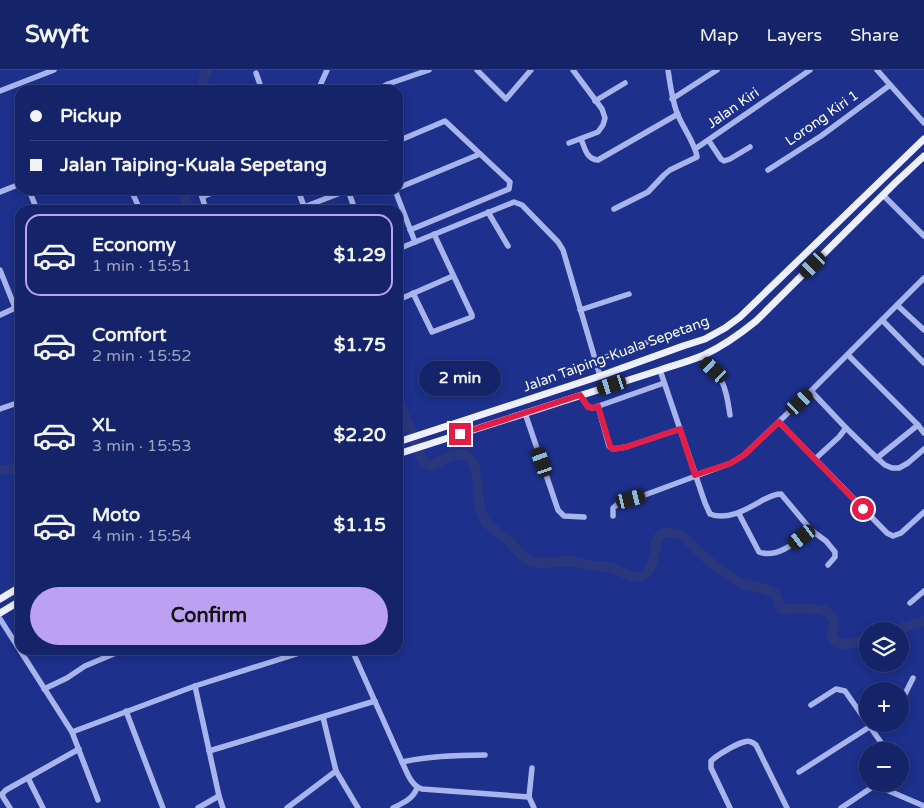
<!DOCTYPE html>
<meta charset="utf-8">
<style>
:root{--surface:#152469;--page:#1e2c6f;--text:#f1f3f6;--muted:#9da4c0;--line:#34417d;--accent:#bca0f2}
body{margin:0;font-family:"Varela Round",sans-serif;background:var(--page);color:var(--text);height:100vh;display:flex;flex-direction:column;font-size:19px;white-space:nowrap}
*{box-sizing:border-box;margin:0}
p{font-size:16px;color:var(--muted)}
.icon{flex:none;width:28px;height:28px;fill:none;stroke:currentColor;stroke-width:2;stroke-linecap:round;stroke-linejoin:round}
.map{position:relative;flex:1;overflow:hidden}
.details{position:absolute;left:15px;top:135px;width:388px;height:450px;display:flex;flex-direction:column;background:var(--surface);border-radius:15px;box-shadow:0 2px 8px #0003,0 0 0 1px var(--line)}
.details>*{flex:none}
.guide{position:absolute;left:15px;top:15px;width:388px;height:110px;border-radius:15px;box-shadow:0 2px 8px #0003,0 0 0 1px var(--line);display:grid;align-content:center;height:110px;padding:0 15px;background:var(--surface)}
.tools{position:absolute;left:859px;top:552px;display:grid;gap:10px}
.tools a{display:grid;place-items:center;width:50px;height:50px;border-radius:50%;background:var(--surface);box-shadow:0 2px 8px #0003,0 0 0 1px var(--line);font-size:25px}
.end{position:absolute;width:22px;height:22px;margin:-11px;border:6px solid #e11d48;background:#fff;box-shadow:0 0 0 2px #fff}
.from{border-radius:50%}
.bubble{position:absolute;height:35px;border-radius:18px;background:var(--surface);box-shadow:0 2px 8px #0003,0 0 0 1px var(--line);font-size:16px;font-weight:700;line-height:35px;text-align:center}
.car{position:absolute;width:15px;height:30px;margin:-15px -8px;border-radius:6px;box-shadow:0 0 4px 1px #0007;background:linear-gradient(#222 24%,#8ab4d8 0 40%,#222 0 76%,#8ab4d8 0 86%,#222 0)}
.guide b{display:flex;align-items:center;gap:18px;height:48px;font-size:19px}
.guide b+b{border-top:1px solid var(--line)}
.guide i{width:12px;height:12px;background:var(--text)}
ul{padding:9px 0 0;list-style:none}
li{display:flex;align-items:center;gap:15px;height:82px;margin:0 10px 8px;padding:0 5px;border:2px solid transparent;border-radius:15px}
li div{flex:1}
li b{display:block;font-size:19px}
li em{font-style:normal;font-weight:700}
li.selected{border-color:var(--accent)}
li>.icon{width:45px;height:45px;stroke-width:1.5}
.button{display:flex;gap:10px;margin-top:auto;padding:10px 15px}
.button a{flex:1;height:58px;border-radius:30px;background:var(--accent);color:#111;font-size:20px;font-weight:700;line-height:58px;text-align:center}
header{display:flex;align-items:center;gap:30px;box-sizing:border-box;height:70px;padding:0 25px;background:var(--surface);border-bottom:1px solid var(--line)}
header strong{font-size:24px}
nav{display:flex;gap:28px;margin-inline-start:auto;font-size:18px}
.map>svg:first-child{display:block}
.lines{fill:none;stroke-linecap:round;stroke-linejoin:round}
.river{stroke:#2a377d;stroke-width:10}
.minor{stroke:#a8b5ed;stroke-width:5.5}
.major{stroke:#eef0ff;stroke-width:7}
.route{stroke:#e11d48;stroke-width:6}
.labels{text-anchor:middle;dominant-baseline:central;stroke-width:4.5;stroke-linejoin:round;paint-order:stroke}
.street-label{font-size:14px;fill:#fff;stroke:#1c308c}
</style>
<header>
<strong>Swyft</strong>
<nav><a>Map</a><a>Layers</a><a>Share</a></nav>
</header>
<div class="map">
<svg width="924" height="738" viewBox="0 0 924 738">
<rect width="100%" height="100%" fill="#1c308c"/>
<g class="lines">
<!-- river -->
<g class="river">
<polyline points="200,20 207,0"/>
<polyline points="182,120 190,140"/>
<path d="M398 334 403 341 424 393 431 396C438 393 445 388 452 386 485 376 475 429 482 445 487 457 500 463 509 471 514 476 519 483 525 488 538 498 558 490 573 491 578 492 583 494 588 495 594 496 601 496 607 497 619 498 632 511 643 506 647 504 648 501 650 498 662 479 646 455 681 465 699 481 717 501 739 512 750 518 767 516 776 525 780 530 777 535 781 539 795 540 831 532 834 553 834 557 832 561 832 565 832 568 834 570 835 572 847 577 856 572 868 569"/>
<polyline points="0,400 20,398"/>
<polyline points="893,561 924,551"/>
</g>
<!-- minor -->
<g class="minor">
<polyline points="477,0 506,29 531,0"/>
<polyline points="877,0 924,53"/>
<polyline points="256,3 262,20"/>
<polyline points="318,20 327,0"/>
<polyline points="377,20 388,14 429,0"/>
<polyline points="0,21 54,0"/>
<polyline points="672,29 717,0"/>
<polyline points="595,31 625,13"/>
<path d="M581 69C585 78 586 89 598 90L678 44"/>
<polyline points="398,71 445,51 510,112 509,119 410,160"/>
<polyline points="709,71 721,89 724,91 730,89 750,77"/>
<polyline points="569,73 598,62 603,55 605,48 602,39 573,0"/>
<polyline points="695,79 810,0"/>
<polyline points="768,100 821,66 890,15"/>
<polyline points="398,118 480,84"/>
<polyline points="29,120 37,140"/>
<polyline points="129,120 132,122 140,140"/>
<polyline points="200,120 206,140"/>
<polyline points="298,120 305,139"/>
<polyline points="348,120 355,140"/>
<polyline points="395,120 415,172"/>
<polyline points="0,122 20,114"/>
<polyline points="883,125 924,166"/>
<polyline points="202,127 219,120"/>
<polyline points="304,137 348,120"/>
<path d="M614 139 648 122 664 105 670 100 697 87C696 75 682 56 677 43 672 29 670 15 668 0"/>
<polyline points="488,142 508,176"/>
<polyline points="398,179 514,132 522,135 558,172 563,180 600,306"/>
<polyline points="0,200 20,250"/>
<polyline points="413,223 432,262 472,247 472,245 434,164"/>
<polyline points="398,230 453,206"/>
<polyline points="897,235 924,260"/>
<polyline points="580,240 629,224"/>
<polyline points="0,245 15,238"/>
<polyline points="882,250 924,293"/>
<polyline points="848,285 918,355 877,388"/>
<path d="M702 286C706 294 713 298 718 305 726 316 728 332 730 345"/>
<polyline points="595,291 648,272"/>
<path d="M660 300 705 433 710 444C728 451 747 439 763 430 769 427 774 424 781 424L811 460 826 471 835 482V487L828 495"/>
<polyline points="811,321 846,358 877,388 885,395 892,398 899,398 908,393 924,379"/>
<polyline points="580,325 588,337 593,338 664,313"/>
<polyline points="598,336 609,376 613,379 626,377 680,359"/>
<polyline points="0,339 20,332"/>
<polyline points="525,343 558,440 564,446 584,447"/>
<polyline points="779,352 887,463 893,466 901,463 924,442"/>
<polyline points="918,355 924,363"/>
<polyline points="815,389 839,367 846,358"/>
<path d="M739 444 759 482C778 489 797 471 811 460"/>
<polyline points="613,446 613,438 620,432 642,426 731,393 744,385 811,321 924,208"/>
<polyline points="910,533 924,521"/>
<polyline points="0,549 72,662 98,730"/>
<path d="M352 580 402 692C407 702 411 716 422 719L529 727 532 698"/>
<polyline points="195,616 219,726 223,738"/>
<polyline points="44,619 67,608 85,596 123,580"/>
<polyline points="900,631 904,626 913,608"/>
<polyline points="811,635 836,619 845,621 887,681"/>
<polyline points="126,641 163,738"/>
<polyline points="323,647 336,701 358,738"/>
<polyline points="72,662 195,616 309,580"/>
<polyline points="209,681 375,631"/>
<path d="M402 692C429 686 457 685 485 685"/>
<polyline points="799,702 874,654"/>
<polyline points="28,708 43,738"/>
<polyline points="875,715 924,736"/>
<polyline points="529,727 534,738"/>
<polyline points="10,738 3,727 2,724 6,720 79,679"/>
<polyline points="198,738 219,726"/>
<polyline points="287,738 336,701"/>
<path d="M393 738C403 733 413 729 417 718"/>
<path d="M730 738 711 698V691C717 685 736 674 744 672 749 670 752 672 756 675L787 738"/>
<polyline points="841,738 877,714"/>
</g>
<!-- major -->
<g class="major">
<polyline points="398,372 600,306 683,276 705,269 725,258 740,247 924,69"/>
<path d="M398 384 660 300C675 295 690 291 704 285 723 276 740 264 756 251L896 112 924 86"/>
<polyline points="0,529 20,517"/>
<polyline points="0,543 20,531"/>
</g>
</g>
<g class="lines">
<!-- route -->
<polyline class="route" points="460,364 580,325 588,337 592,338 598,336 610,376 613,379 626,377 680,359 695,405 731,393 744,385 779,352 863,439"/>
</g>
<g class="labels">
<!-- street labels -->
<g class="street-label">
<text transform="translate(733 38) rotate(-35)">Jalan Kiri</text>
<text transform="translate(822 48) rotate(-35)">Lorong Kiri 1</text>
<text transform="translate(616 284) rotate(-20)">Jalan Taiping-Kuala Sepetang</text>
</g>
</g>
</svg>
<div class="tools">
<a><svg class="icon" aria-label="layers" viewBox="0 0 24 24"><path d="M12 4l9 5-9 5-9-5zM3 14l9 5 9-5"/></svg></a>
<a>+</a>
<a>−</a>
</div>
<i class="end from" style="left:863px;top:439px"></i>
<i class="end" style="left:460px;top:364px"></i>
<div class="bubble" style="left:419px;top:291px;width:82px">2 min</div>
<i class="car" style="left:813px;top:195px;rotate:225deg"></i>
<i class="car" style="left:714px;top:300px;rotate:312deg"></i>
<i class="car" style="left:612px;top:315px;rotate:252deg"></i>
<i class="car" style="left:800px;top:332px;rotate:47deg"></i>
<i class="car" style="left:542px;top:392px;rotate:341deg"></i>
<i class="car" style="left:631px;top:429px;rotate:76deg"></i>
<i class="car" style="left:802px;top:467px;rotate:233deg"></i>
<div class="guide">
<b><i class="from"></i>Pickup</b>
<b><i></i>Jalan Taiping-Kuala Sepetang</b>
</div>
<section class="details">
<ul>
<li class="selected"><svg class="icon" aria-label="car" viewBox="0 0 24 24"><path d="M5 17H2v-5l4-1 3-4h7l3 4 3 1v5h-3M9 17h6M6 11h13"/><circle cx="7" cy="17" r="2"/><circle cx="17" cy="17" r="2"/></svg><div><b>Economy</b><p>1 min · 15:51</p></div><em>$1.29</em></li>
<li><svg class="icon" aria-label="car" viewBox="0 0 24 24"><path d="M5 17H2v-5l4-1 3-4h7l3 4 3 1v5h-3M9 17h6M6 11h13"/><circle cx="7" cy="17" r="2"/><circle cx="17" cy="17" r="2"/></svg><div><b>Comfort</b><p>2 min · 15:52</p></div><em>$1.75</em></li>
<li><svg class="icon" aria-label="car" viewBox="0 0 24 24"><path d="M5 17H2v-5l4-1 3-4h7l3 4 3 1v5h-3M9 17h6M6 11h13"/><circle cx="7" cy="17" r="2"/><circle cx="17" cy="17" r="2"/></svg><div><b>XL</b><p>3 min · 15:53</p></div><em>$2.20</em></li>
<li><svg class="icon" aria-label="car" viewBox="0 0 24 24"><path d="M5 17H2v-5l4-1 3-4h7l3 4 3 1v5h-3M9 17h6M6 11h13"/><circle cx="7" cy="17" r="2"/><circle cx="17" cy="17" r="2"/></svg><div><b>Moto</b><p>4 min · 15:54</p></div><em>$1.15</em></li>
</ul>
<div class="button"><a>Confirm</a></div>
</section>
</div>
